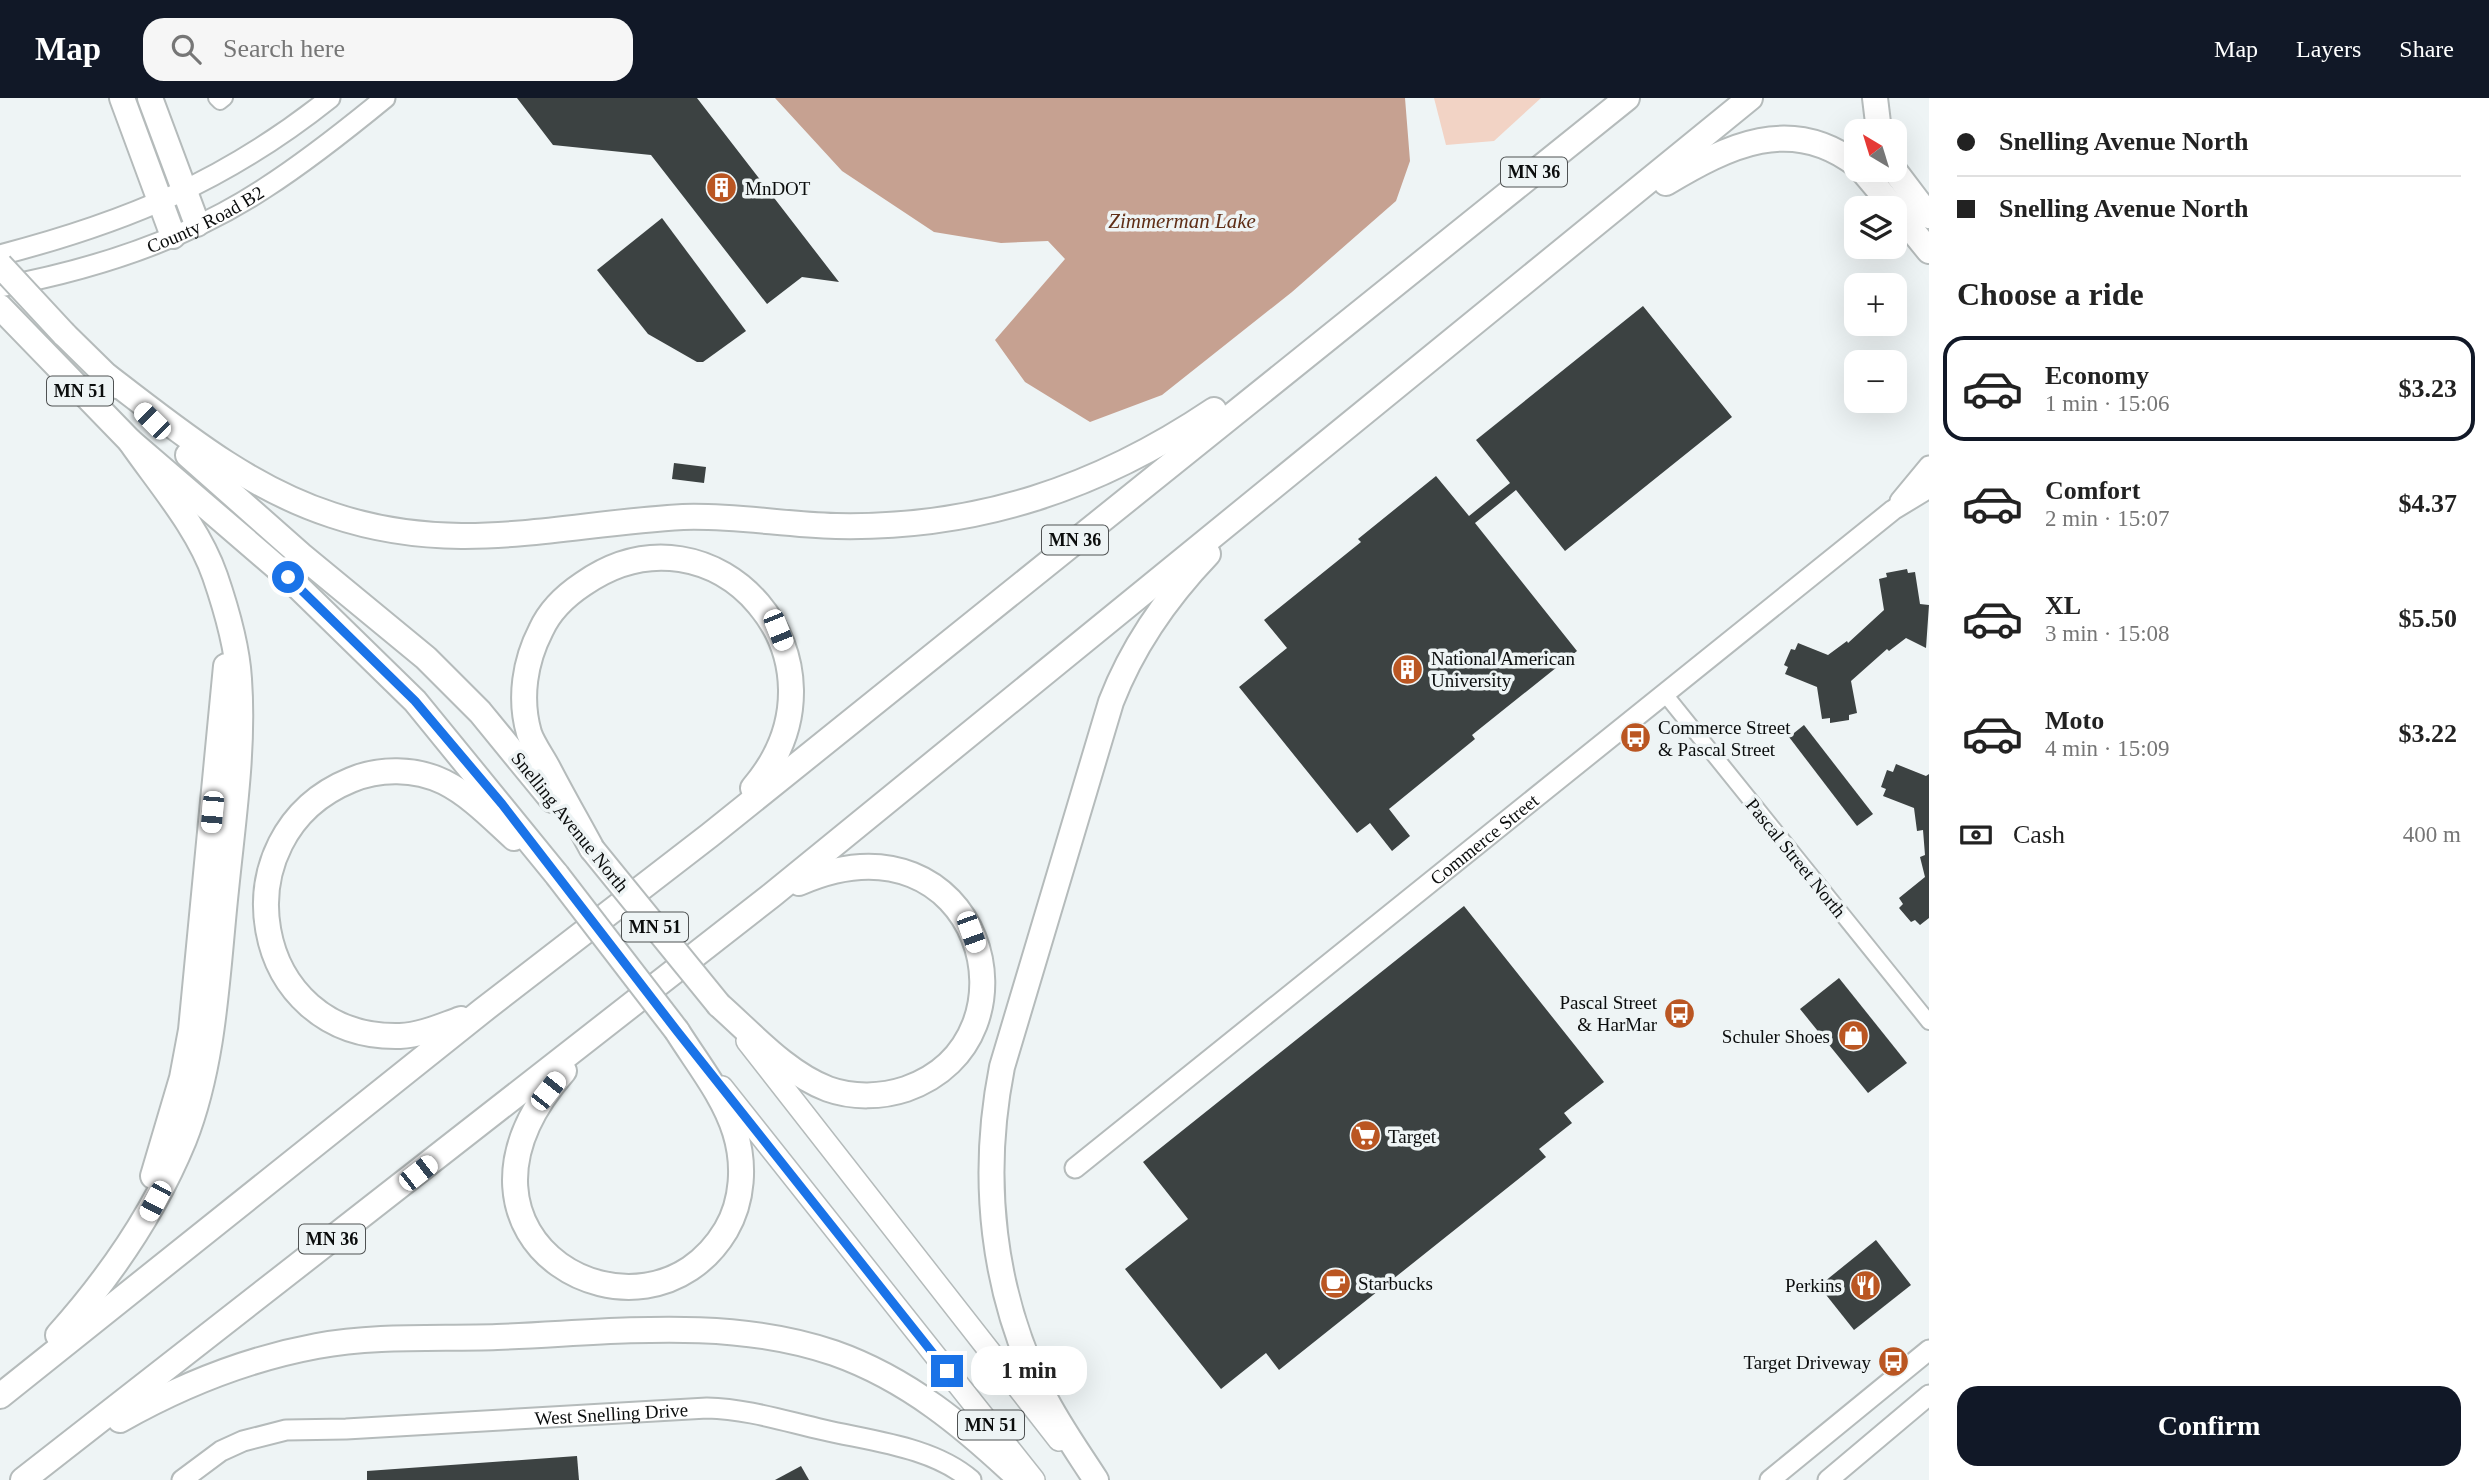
<!DOCTYPE html>
<meta charset="utf-8">
<style>
:root{--surface:#fff;--page:#f6f6f6;--text:#222;--muted:#767676;--line:#e0e0e0;--accent:#111827}
body{margin:0;font-family:"Times New Roman",serif;background:var(--page);color:var(--text);height:100vh;display:flex;flex-direction:column;font-size:26px;white-space:nowrap}
*{box-sizing:border-box;margin:0}
p{font-size:23px;color:var(--muted)}
.icon{flex:none;width:38px;height:38px;fill:none;stroke:currentColor;stroke-width:2;stroke-linecap:round;stroke-linejoin:round}
.map{position:relative;flex:1;overflow:hidden}
.details{display:flex;flex-direction:column;background:var(--surface);width:560px}
.details>*{flex:none}
.guide{display:grid;align-content:center;height:154px;padding:0 28px;background:var(--surface)}
.needle{width:46px;rotate:322deg}
.buttons{position:absolute;left:1844px;top:21px;display:grid;gap:14px}
.buttons a{display:grid;place-items:center;width:63px;height:63px;border-radius:14px;background:var(--surface);box-shadow:0 7px 28px #0002;font-size:35px}
.end{position:absolute;width:32px;height:32px;margin:-16px;border:9px solid #1a73e8;background:#fff;box-shadow:0 0 0 4px #fff}
.from{border-radius:50%}
.bubble{position:absolute;height:49px;border-radius:21px;background:var(--surface);box-shadow:0 7px 28px #0002;font-size:23px;font-weight:700;line-height:49px;text-align:center}
.car{position:absolute;width:21px;height:42px;margin:-21px -10px;border-radius:9px;box-shadow:0 0 5px 2px #0007;background:linear-gradient(#fff 24%,#345 0 40%,#fff 0 76%,#345 0 86%,#fff 0)}
.guide b{display:flex;align-items:center;gap:24px;height:66px;font-size:26px}
.guide b+b{border-top:2px solid var(--line)}
.guide i{width:18px;height:18px;background:var(--text)}
ul{padding:0;list-style:none}
li{display:flex;align-items:center;gap:21px;height:105px;margin:0 14px 10px;padding:0 14px;border:4px solid transparent;border-radius:21px}
li div{flex:1}
li b{display:block;font-size:26px}
li em{font-style:normal;font-weight:700}
li.current{border-color:var(--accent)}
li>.icon{width:63px;height:63px;stroke-width:1.5}
h2{padding:0 28px;font-size:32px;line-height:84px}
.pay{display:flex;align-items:center;gap:18px;height:77px;padding:0 28px;font-size:26px}
.pay p{margin-inline-start:auto}
.action{display:flex;gap:14px;margin-top:auto;padding:14px 28px}
.action a{flex:1;height:80px;border-radius:21px;background:var(--accent);color:#fff;font-size:28px;font-weight:700;line-height:80px;text-align:center}
header{display:flex;align-items:center;gap:42px;box-sizing:border-box;height:98px;padding:0 35px;background:var(--accent);color:#fff}
header strong{font-size:33px}
nav{display:flex;gap:38px;margin-inline-start:auto;font-size:24px}
.search{width:490px;height:63px;background:var(--page);display:flex;align-items:center;gap:18px;box-sizing:border-box;padding:0 24px;border-radius:21px;color:var(--muted);font-size:26px}
main{display:flex;flex:1;min-height:0}
.map>svg:first-child{display:block}
.green{fill:#f2d3c5}
.water{fill:#c6a191}
.building{fill:#3c4242}
.lines{fill:none;stroke-linecap:round;stroke-linejoin:round}
.street-casing{stroke:#b5bbbb;stroke-width:18}
.secondary-casing{stroke:#b5bbbb;stroke-width:23}
.primary-casing{stroke:#b5bbbb;stroke-width:24}
.highway-casing{stroke:#b5bbbb;stroke-width:28}
.street{stroke:#fff;stroke-width:14}
.secondary{stroke:#fff;stroke-width:19}
.primary{stroke:#fff;stroke-width:21}
.highway{stroke:#fff;stroke-width:24}
.highway-bridge-casing{stroke:#b5bbbb;stroke-width:28;stroke-linecap:butt}
.highway-bridge{stroke:#fff;stroke-width:24}
.route{stroke:#1a73e8;stroke-width:9}
.labels{text-anchor:middle;dominant-baseline:central;stroke-width:7;stroke-linejoin:round;paint-order:stroke}
.shield{fill:#eef4f5;stroke:#4f5253;stroke-width:2}
.shield-label{font-size:18px;font-weight:bold;fill:#0b0d0d}
.poi-label{font-size:19px;fill:#0b0d0d;stroke:#eef4f5;text-anchor:start}
.street-label{font-size:19px;fill:#0b0d0d;stroke:#eef4f5}
.water-label{font-size:21px;font-style:italic;fill:#5f2e17;stroke:#eef4f5}
</style>
<header>
<strong>Map</strong>
<div class="search"><svg class="icon" aria-label="search" viewBox="0 0 24 24"><circle cx="10" cy="10" r="6"/><path d="M15 15l6 6"/></svg>Search here</div>
<nav><a>Map</a><a>Layers</a><a>Share</a></nav>
</header>
<main>
<div class="map">
<svg width="1929" height="1382" viewBox="0 0 1929 1382">
<rect width="100%" height="100%" fill="#eef4f5"/>
<!-- green -->
<polygon class="green" points="1434,0 1541,0 1494,43 1446,47"/>
<!-- water -->
<polygon class="water" points="775,0 1405,0 1410,63 1396,103 1292,194 1162,297 1090,324 1025,284 995,242 1065,161 1048,143 1001,145 934,134 842,73"/>
<!-- building -->
<g class="building">
<polygon points="517,0 697,0 839,184 802,179 767,206 651,57 553,47"/>
<polygon points="662,120 746,233 703,264 697,264 648,236 597,172"/>
<polygon points="1643,208 1732,319 1565,453 1516,392 1475,425 1577,553 1472,637 1475,641 1389,711 1410,738 1392,753 1370,725 1357,735 1239,589 1287,550 1264,522 1361,444 1358,441 1436,378 1469,418 1510,385 1476,342"/>
<polygon points="674,365 706,369 704,385 672,381"/>
<polygon points="1907,471 1908,475 1915,474 1920,506 1929,507 1926,550 1906,540 1889,553 1887,551 1851,583 1857,615 1849,617 1849,622 1830,625 1830,620 1822,621 1817,589 1785,576 1788,569 1784,567 1791,551 1795,552 1798,545 1828,557 1847,543 1848,545 1884,512 1879,481 1887,479 1886,475"/>
<polygon points="1804,627 1873,716 1857,728 1789,639"/>
<polygon points="1896,666 1926,678 1929,676 1929,820 1920,827 1915,822 1911,824 1899,810 1903,806 1899,800 1925,779 1920,759 1925,757 1923,732 1917,733 1914,710 1883,698 1886,691 1881,689 1887,672 1893,674"/>
<polygon points="1464,808 1604,984 1564,1015 1572,1025 1539,1051 1546,1059 1279,1272 1266,1255 1221,1291 1125,1171 1188,1121 1143,1064"/>
<polygon points="1839,880 1907,965 1868,995 1800,911"/>
<polygon points="1876,1142 1911,1187 1854,1232 1819,1188"/>
<polygon points="577,1358 579,1382 367,1382 367,1373"/>
<polygon points="801,1368 809,1382 775,1382"/>
</g>
<g class="lines">
<defs>
<g id="street">
<polyline points="216,0 220,4 225,0"/>
<polyline points="1664,595 1929,924"/>
</g>
<g id="secondary">
<path d="M0 157C127 124 226 83 330 0"/>
<path id="s1" d="M0 189C92 172 186 142 265 90 307 63 346 32 385 0"/>
<polyline points="1900,403 1929,368"/>
<path id="s2" d="M1075 1070 1893 412 1929 390"/>
<path id="s3" d="M182 1382 221 1353 243 1343 286 1332 346 1331 707 1310C748 1311 784 1323 824 1332 871 1343 933 1349 971 1382"/>
<polyline points="1770,1382 1929,1252"/>
<polyline points="1828,1382 1929,1297"/>
</g>
<g id="primary">
<polyline points="747,943 1059,1342"/>
<polyline points="722,989 1034,1382"/>
</g>
<g id="highway">
<polyline points="122,0 173,138"/>
<polyline points="150,0 197,126"/>
<polyline points="1875,0 1879,33"/>
<polyline points="1862,72 1894,110"/>
<polyline points="1894,72 1929,118"/>
<path d="M1666 85C1728 48 1791 16 1857 67"/>
<polyline points="1895,111 1929,153"/>
<polyline points="0,209 130,343 288,479 415,603 557,777"/>
<polyline points="64,236 117,288"/>
<path d="M107 278C178 332 246 389 332 417 457 459 558 426 683 419 734 417 785 427 836 428 977 431 1098 390 1214 312"/>
<polyline points="188,357 301,457 426,560 480,614 552,702"/>
<path d="M592 751C578 725 563 699 549 672 543 660 533 647 529 635 519 600 525 563 541 532 550 512 565 498 583 486 715 394 862 563 753 690"/>
<path d="M719 907C752 936 786 975 828 991 853 1000 882 999 906 991 1048 941 980 706 799 785"/>
<path d="M461 921C441 928 422 937 400 938 249 942 216 737 351 682 379 670 415 670 444 684 470 697 492 720 514 740"/>
<path d="M564 973C415 1143 646 1266 726 1132 743 1103 745 1066 735 1034 724 998 697 965 677 933"/>
<polyline points="153,1078 182,980 191,932 226,568"/>
<path d="M58 1237C110 1179 154 1115 184 1042 215 963 217 875 226 792 233 722 244 651 239 581 237 547 226 510 215 478 198 429 159 385 130 343"/>
<polyline points="0,1298 482,913 710,737 1627,0"/>
<path d="M120 1322C182 1287 247 1261 317 1248 376 1237 438 1241 497 1239 608 1235 727 1218 834 1255 908 1281 965 1329 1021 1382"/>
<polyline points="23,1382 772,797 1750,0"/>
<path d="M1096 1382C1078 1354 1058 1326 1043 1296 992 1194 980 1080 1002 969L1111 604C1133 547 1166 500 1208 456"/>
</g>
</defs>
<!-- street casing -->
<use href="#street" class="street-casing"/>
<!-- secondary casing -->
<use href="#secondary" class="secondary-casing"/>
<!-- primary casing -->
<use href="#primary" class="primary-casing"/>
<!-- highway casing -->
<use href="#highway" class="highway-casing"/>
<!-- street -->
<use href="#street" class="street"/>
<!-- secondary -->
<use href="#secondary" class="secondary"/>
<!-- primary -->
<use href="#primary" class="primary"/>
<!-- highway -->
<use href="#highway" class="highway"/>
<defs>
<g id="highway-bridge">
<polyline points="0,167 64,236"/>
<polyline points="592,751 719,907"/>
<polyline points="557,777 677,933"/>
</g>
</defs>
<!-- highway-bridge casing -->
<use href="#highway-bridge" class="highway-bridge-casing"/>
<!-- highway-bridge -->
<use href="#highway-bridge" class="highway-bridge"/>
</g>
<g class="lines">
<!-- route -->
<polyline class="route" points="288,479 415,603 502,706 677,933 947,1273"/>
</g>
<!-- icons -->
<defs>
<symbol id="building-disc" viewBox="-11 -11 22 22"><circle r="9.5" fill="#ba5622" stroke="#eef4f5"/><path d="M-4-6H4V6H1V3H-1V6H-4ZM-2.5-4.3h1.7v1.8h-1.7ZM.8-4.3h1.7v1.8H.8ZM-2.5-1h1.7V.8h-1.7ZM.8-1h1.7V.8H.8Z" fill="#fff"/></symbol>
<symbol id="bus-disc" viewBox="-11 -11 22 22"><circle r="9.5" fill="#ba5622" stroke="#eef4f5"/><path d="M-5-6H5V4H4V6H2V4H-2V6H-4V4H-5ZM-3.5-4V0h7V-4ZM-3.5 1.2v1.5H-2V1.2ZM2 1.2v1.5H3.5V1.2Z" fill="#fff"/></symbol>
<symbol id="shop-disc" viewBox="-11 -11 22 22"><circle r="9.5" fill="#ba5622" stroke="#eef4f5"/><path d="M-5-2.5h2.3a2.7 3.5 0 0 1 5.4 0H5L5.5 6h-11ZM-1.5-2.5h3a1.5 2.3 0 0 0-3 0Z" fill="#fff"/></symbol>
<symbol id="supermarket-disc" viewBox="-11 -11 22 22"><circle r="9.5" fill="#ba5622" stroke="#eef4f5"/><path d="M-6-5.5h2.5l.6 2H6L4.5 2H-2.5L-4.4-4H-6ZM-1.5 3.2a1.3 1.3 0 1 0 .1 0ZM3 3.2a1.3 1.3 0 1 0 .1 0Z" fill="#fff"/></symbol>
<symbol id="cafe-disc" viewBox="-11 -11 22 22"><circle r="9.5" fill="#ba5622" stroke="#eef4f5"/><path d="M-5.5-4.5H6V0H3Q3 3.5 0 3.5H-2.5Q-5.5 3.5-5.5 0ZM3-3.2v2h1.7v-2ZM-6 4.5H4V6H-6Z" fill="#fff"/></symbol>
<symbol id="restaurant-disc" viewBox="-11 -11 22 22"><circle r="9.5" fill="#ba5622" stroke="#eef4f5"/><path d="M-5-6h1v4h1v-4h1v4h1v-4h1v5L-1.5 .5V6h-2V.5L-5-1ZM5-6V6H3V1.5H1.5Q1.5-4 5-6Z" fill="#fff"/></symbol>
</defs>
<g fill-rule="evenodd">
<use href="#building-disc" x="704" y="72" width="35" height="35"/>
<use href="#building-disc" x="1390" y="554" width="35" height="35"/>
<use href="#bus-disc" x="1618" y="622" width="35" height="35"/>
<use href="#bus-disc" x="1662" y="898" width="35" height="35"/>
<use href="#shop-disc" x="1836" y="920" width="35" height="35"/>
<use href="#supermarket-disc" x="1348" y="1020" width="35" height="35"/>
<use href="#cafe-disc" x="1318" y="1168" width="35" height="35"/>
<use href="#restaurant-disc" x="1848" y="1170" width="35" height="35"/>
<use href="#bus-disc" x="1876" y="1246" width="35" height="35"/>
</g>
<g class="labels">
<!-- shield labels -->
<g class="shield">
<rect x="1501" y="59.5" width="66" height="29" rx="5"/>
<rect x="47" y="278.5" width="66" height="29" rx="5"/>
<rect x="1042" y="427.5" width="66" height="29" rx="5"/>
<rect x="622" y="814.5" width="66" height="29" rx="5"/>
<rect x="299" y="1126.5" width="66" height="29" rx="5"/>
<rect x="958" y="1312.5" width="66" height="29" rx="5"/>
</g>
<g class="shield-label">
<text x="1534" y="74">MN 36</text>
<text x="80" y="293">MN 51</text>
<text x="1075" y="442">MN 36</text>
<text x="655" y="829">MN 51</text>
<text x="332" y="1141">MN 36</text>
<text x="991" y="1327">MN 51</text>
</g>
<!-- poi labels -->
<g class="poi-label">
<text x="745" y="90">MnDOT</text>
<text x="1431" y="560">National American<tspan x="1431" dy="22">University</tspan></text>
<text x="1658" y="629">Commerce Street<tspan x="1658" dy="22">&amp; Pascal Street</tspan></text>
<text x="1657" y="904" text-anchor="end">Pascal Street<tspan x="1657" dy="22">&amp; HarMar</tspan></text>
<text x="1830" y="938" text-anchor="end">Schuler Shoes</text>
<text x="1388" y="1038">Target</text>
<text x="1358" y="1185">Starbucks</text>
<text x="1842" y="1187" text-anchor="end">Perkins</text>
<text x="1871" y="1264" text-anchor="end">Target Driveway</text>
</g>
<!-- street labels -->
<g class="street-label">
<text stroke="none"><textPath href="#s1" startOffset="217">County Road B2</textPath></text>
<text transform="translate(570 724) rotate(51)">Snelling Avenue North</text>
<text stroke="none"><textPath href="#s2" startOffset="525">Commerce Street</textPath></text>
<text transform="translate(1796 760) rotate(51)">Pascal Street North</text>
<text stroke="none"><textPath href="#s3" startOffset="443">West Snelling Drive</textPath></text>
</g>
<!-- water labels -->
<g class="water-label">
<text x="1182" y="123">Zimmerman Lake</text>
</g>
</g>
</svg>
<div class="buttons">
<a><svg class="needle" viewBox="-14 -14 28 28"><path d="M0-13l5 13h-10z" fill="#e53935"/><path d="M0 13l5-13h-10z" fill="#767676"/></svg></a>
<a><svg class="icon" aria-label="layers" viewBox="0 0 24 24"><path d="M12 4l9 5-9 5-9-5zM3 14l9 5 9-5"/></svg></a>
<a>+</a>
<a>−</a>
</div>
<i class="end from" style="left:288px;top:479px"></i>
<i class="end" style="left:947px;top:1273px"></i>
<div class="bubble" style="left:971px;top:1248px;width:116px">1 min</div>
<i class="car" style="left:152px;top:323px;rotate:315deg"></i>
<i class="car" style="left:778px;top:532px;rotate:158deg"></i>
<i class="car" style="left:212px;top:714px;rotate:185deg"></i>
<i class="car" style="left:971px;top:834px;rotate:160deg"></i>
<i class="car" style="left:548px;top:993px;rotate:38deg"></i>
<i class="car" style="left:418px;top:1075px;rotate:52deg"></i>
<i class="car" style="left:155px;top:1103px;rotate:208deg"></i>
</div>
<section class="details">
<div class="guide">
<b><i class="from"></i>Snelling Avenue North</b>
<b><i></i>Snelling Avenue North</b>
</div>
<h2>Choose a ride</h2>
<ul>
<li class="current"><svg class="icon" aria-label="car" viewBox="0 0 24 24"><path d="M5 17H2v-5l4-1 3-4h7l3 4 3 1v5h-3M9 17h6M6 11h13"/><circle cx="7" cy="17" r="2"/><circle cx="17" cy="17" r="2"/></svg><div><b>Economy</b><p>1 min · 15:06</p></div><em>$3.23</em></li>
<li><svg class="icon" aria-label="car" viewBox="0 0 24 24"><path d="M5 17H2v-5l4-1 3-4h7l3 4 3 1v5h-3M9 17h6M6 11h13"/><circle cx="7" cy="17" r="2"/><circle cx="17" cy="17" r="2"/></svg><div><b>Comfort</b><p>2 min · 15:07</p></div><em>$4.37</em></li>
<li><svg class="icon" aria-label="car" viewBox="0 0 24 24"><path d="M5 17H2v-5l4-1 3-4h7l3 4 3 1v5h-3M9 17h6M6 11h13"/><circle cx="7" cy="17" r="2"/><circle cx="17" cy="17" r="2"/></svg><div><b>XL</b><p>3 min · 15:08</p></div><em>$5.50</em></li>
<li><svg class="icon" aria-label="car" viewBox="0 0 24 24"><path d="M5 17H2v-5l4-1 3-4h7l3 4 3 1v5h-3M9 17h6M6 11h13"/><circle cx="7" cy="17" r="2"/><circle cx="17" cy="17" r="2"/></svg><div><b>Moto</b><p>4 min · 15:09</p></div><em>$3.22</em></li>
</ul>
<div class="pay"><svg class="icon" aria-label="cash" viewBox="0 0 24 24"><path d="M3 7h18v10H3z"/><circle cx="12" cy="12" r="2"/></svg>Cash<p>400 m</p></div>
<div class="action"><a>Confirm</a></div>
</section>
</main>
